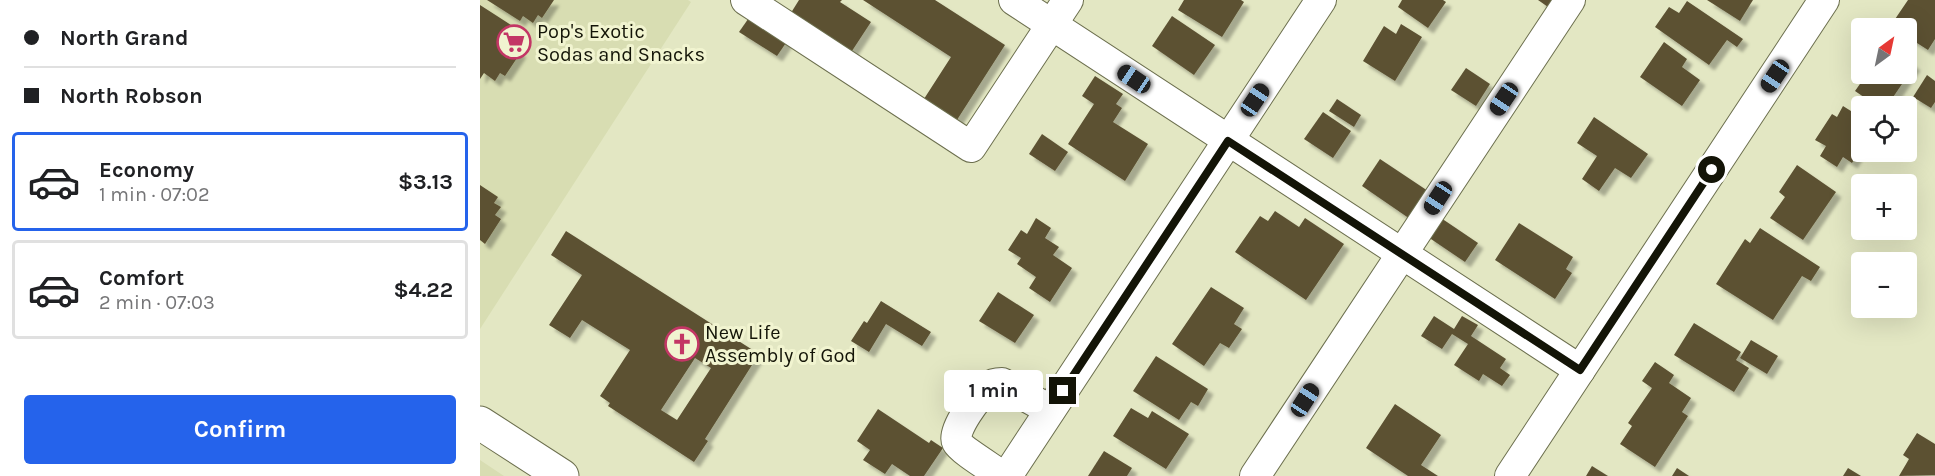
<!DOCTYPE html>
<meta charset="utf-8">
<style>
:root{--surface:#fff;--page:#f2f2f2;--text:#202124;--muted:#757577;--line:#e0e0e0;--accent:#2563eb}
body{margin:0;font-family:Karla,sans-serif;background:var(--page);color:var(--text);height:100vh;display:flex;flex-direction:column;font-size:22px;white-space:nowrap}
*{box-sizing:border-box;margin:0}
p{font-size:20px;color:var(--muted)}
.icon{flex:none;width:33px;height:33px;fill:none;stroke:currentColor;stroke-width:2;stroke-linecap:round;stroke-linejoin:round}
.map{position:relative;flex:1;overflow:hidden}
.details{display:flex;flex-direction:column;background:var(--surface);width:480px}
.details>*{flex:none}
.banner{display:grid;align-content:center;height:132px;padding:0 24px;background:var(--surface)}
.needle{width:39px;rotate:33deg}
.tools{position:absolute;left:1371px;top:18px;display:grid;gap:12px}
.tools a{display:grid;place-items:center;width:66px;height:66px;border-radius:6px;background:var(--surface);box-shadow:0 6px 24px #0002;font-size:30px}
.end{position:absolute;width:27px;height:27px;margin:-14px;border:8px solid #131407;background:#fff;box-shadow:0 0 0 3px #fff}
.from{border-radius:50%}
.bubble{position:absolute;height:42px;border-radius:6px;background:var(--surface);box-shadow:0 6px 24px #0002;font-size:20px;font-weight:700;line-height:42px;text-align:center}
.car{position:absolute;width:18px;height:36px;margin:-18px -9px;border-radius:8px;box-shadow:0 0 4px 2px #0007;background:linear-gradient(#222 24%,#8ab4d8 0 40%,#222 0 76%,#8ab4d8 0 86%,#222 0)}
.banner b{display:flex;align-items:center;gap:21px;height:57px;font-size:22px}
.banner b+b{border-top:2px solid var(--line)}
.banner i{width:15px;height:15px;background:var(--text)}
ul{padding:0;list-style:none}
li{display:flex;align-items:center;gap:18px;height:99px;margin:0 12px 9px;padding:0 12px;border:3px solid var(--line);border-radius:6px}
li div{flex:1}
li b{display:block;font-size:22px}
li em{font-style:normal;font-weight:700}
li.on{border-color:var(--accent)}
li>.icon{width:54px;height:54px;stroke-width:1.5}
.action{display:flex;gap:12px;margin-top:auto;padding:12px 24px}
.action a{flex:1;height:69px;border-radius:6px;background:var(--accent);color:#fff;font-size:24px;font-weight:700;line-height:69px;text-align:center}
main{display:flex;flex:1;min-height:0}
.map>svg:first-child{display:block}
.built{fill:#d8ddb2}
.building{fill:#5c5133;fill-rule:evenodd;filter:url(#shadow)}
.lines{fill:none;stroke-linecap:round;stroke-linejoin:round}
.minor-casing{stroke:#6c6f4e;stroke-width:32}
.major-casing{stroke:#6c6f4e;stroke-width:35}
.minor{stroke:#fff;stroke-width:30}
.major{stroke:#fff;stroke-width:33}
.route{stroke:#131407;stroke-width:8}
.labels{text-anchor:middle;dominant-baseline:central;stroke-width:6;stroke-linejoin:round;paint-order:stroke}
.poi-label{font-size:20px;fill:#131407;stroke:#f1f4d0;text-anchor:start}
</style>
<main>
<section class="details">
<div class="banner">
<b><i class="from"></i>North Grand</b>
<b><i></i>North Robson</b>
</div>
<ul>
<li class="on"><svg class="icon" aria-label="car" viewBox="0 0 24 24"><path d="M5 17H2v-5l4-1 3-4h7l3 4 3 1v5h-3M9 17h6M6 11h13"/><circle cx="7" cy="17" r="2"/><circle cx="17" cy="17" r="2"/></svg><div><b>Economy</b><p>1 min · 07:02</p></div><em>$3.13</em></li>
<li><svg class="icon" aria-label="car" viewBox="0 0 24 24"><path d="M5 17H2v-5l4-1 3-4h7l3 4 3 1v5h-3M9 17h6M6 11h13"/><circle cx="7" cy="17" r="2"/><circle cx="17" cy="17" r="2"/></svg><div><b>Comfort</b><p>2 min · 07:03</p></div><em>$4.22</em></li>
</ul>
<div class="action"><a>Confirm</a></div>
</section>
<div class="map">
<svg width="1455" height="476" viewBox="0 0 1455 476">
<defs>
<filter id="shadow"><feDropShadow dx="5.5" dy="5.5" stdDeviation="1.5" flood-color="#0004"/></filter>
</defs>
<rect width="100%" height="100%" fill="#e3e7c3"/>
<!-- built -->
<g class="built">
<polygon points="0,0 208,0 211,2 0,329"/>
<polygon points="0,460 24,476 0,476"/>
</g>
<!-- building -->
<g class="building">
<polygon points="7,0 74,0 62,18 58,15 53,23 43,16 40,21"/>
<polygon points="319,0 362,0 360,2 391,22 370,54 309,16"/>
<polygon points="383,0 455,0 525,45 475,123 442,102 471,57"/>
<polygon points="704,0 761,0 764,2 742,37 698,10"/>
<polygon points="922,0 963,0 966,2 948,28 918,7"/>
<polygon points="1058,0 1072,0 1068,7"/>
<polygon points="1227,0 1273,0 1260,21"/>
<polygon points="1428,0 1455,0 1455,39 1448,50 1426,36 1426,28 1416,28 1411,25"/>
<polygon points="1207,1 1263,39 1257,47 1247,40 1229,65 1175,27 1189,7 1199,13"/>
<polygon points="0,5 34,27 31,32 42,39 36,49 41,52 25,76 20,73 15,81 4,73 0,79"/>
<polygon points="273,12 310,37 297,56 259,32"/>
<polygon points="692,16 735,45 714,75 672,46"/>
<polygon points="921,24 942,37 915,81 883,61 904,26 916,34"/>
<polygon points="1184,42 1207,59 1202,67 1220,80 1202,106 1160,77"/>
<polygon points="1426,59 1435,65 1407,106 1397,106 1375,91 1387,74 1426,74"/>
<polygon points="986,68 1010,84 996,106 971,90"/>
<polygon points="1447,75 1455,81 1455,102 1451,108 1433,97"/>
<polygon points="615,76 643,94 636,104 642,108 633,122 668,144 645,181 588,144 614,104 602,96"/>
<polygon points="857,99 881,115 874,127 849,111"/>
<polygon points="1363,106 1382,118 1382,147 1372,163 1363,157 1357,167 1340,156 1346,146 1335,140 1352,114 1357,117"/>
<polygon points="843,112 871,131 853,158 824,139"/>
<polygon points="1114,117 1168,154 1151,178 1135,168 1119,191 1102,179 1117,156 1097,143"/>
<polygon points="562,134 588,152 575,171 549,154"/>
<polygon points="900,159 951,193 933,221 882,186"/>
<polygon points="1317,165 1356,192 1323,240 1290,218 1305,197 1299,192"/>
<polygon points="0,185 18,197 14,203 21,207 15,215 21,219 5,244 0,240"/>
<polygon points="795,211 819,227 825,218 864,244 826,300 755,252 780,216 788,221"/>
<polygon points="556,218 571,228 565,238 579,247 573,255 592,268 570,302 549,288 556,277 537,264 541,258 528,250 541,230 547,234"/>
<polygon points="961,218 998,243 985,262 948,237"/>
<polygon points="1039,223 1093,257 1086,269 1092,273 1075,299 1015,260"/>
<polygon points="1280,228 1340,267 1331,281 1322,276 1293,320 1236,284 1265,239 1270,243"/>
<path d="M86 231 279 354 225 439 228 441 214 462 128 406 130 403 120 396 150 350 102 320 90 338 69 325 102 275 71 255ZM215 358 231 368 197 420 181 410Z"/>
<polygon points="731,287 764,308 754,324 762,329 749,348 740,343 724,366 692,344"/>
<polygon points="518,292 554,315 535,343 499,321"/>
<polygon points="401,301 451,332 442,346 406,324 389,352 371,341 384,321 387,323"/>
<polygon points="954,316 974,329 982,316 998,325 991,336 1026,359 1020,368 1030,375 1022,386 1003,374 999,381 974,365 988,344 972,334 962,349 941,336"/>
<polygon points="1214,323 1261,352 1256,360 1269,368 1254,392 1194,355"/>
<polygon points="1271,340 1298,356 1287,374 1260,358"/>
<polygon points="676,356 728,389 718,406 711,402 699,420 653,391"/>
<polygon points="1175,362 1194,375 1189,383 1211,398 1202,412 1208,416 1175,467 1140,444 1152,426 1148,423 1172,388 1162,381"/>
<polygon points="915,404 961,435 941,465 958,476 928,476 886,448"/>
<polygon points="651,408 668,418 672,411 709,434 686,469 633,436"/>
<polygon points="398,409 449,443 451,440 463,448 444,476 430,476 412,464 405,474 383,460 390,450 377,441"/>
<polygon points="1437,433 1455,444 1455,475 1419,476 1429,459 1423,455"/>
<polygon points="624,451 652,468 647,476 608,476"/>
<polygon points="1112,466 1128,476 1106,476"/>
<polygon points="1197,468 1209,476 1192,476"/>
<polygon points="1368,468 1381,476 1363,476"/>
</g>
<g class="lines">
<defs>
<g id="minor">
<polyline points="266,0 491,147 588,0"/>
<polyline points="534,0 1100,370"/>
<path d="M522 476C513 469 481 450 477 442 471 431 499 394 508 387 512 384 517 383 522 383L570 410"/>
<polyline points="527,476 841,0"/>
<polyline points="775,476 1090,0"/>
<polyline points="1030,476 1344,0"/>
</g>
<polyline id="major" points="0,423 82,476"/>
</defs>
<!-- minor casing -->
<use href="#minor" class="minor-casing"/>
<!-- major casing -->
<use href="#major" class="major-casing"/>
<!-- minor -->
<use href="#minor" class="minor"/>
<!-- major -->
<use href="#major" class="major"/>
</g>
<g class="lines">
<!-- route -->
<polyline class="route" points="583,391 748,141 1100,370 1232,170"/>
</g>
<!-- icons -->
<defs>
<symbol id="supermarket-ring" viewBox="-11 -11 22 22"><circle r="9.5" fill="#f1f4d0" stroke="#c33665" stroke-width="1.5"/><path d="M-6-5.5h2.5l.6 2H6L4.5 2H-2.5L-4.4-4H-6ZM-1.5 3.2a1.3 1.3 0 1 0 .1 0ZM3 3.2a1.3 1.3 0 1 0 .1 0Z" fill="#c33665"/></symbol>
<symbol id="church-ring" viewBox="-11 -11 22 22"><circle r="9.5" fill="#f1f4d0" stroke="#c33665" stroke-width="1.5"/><path d="M-1.2-6h2.4v3.5h3.3v2.4h-3.3V6h-2.4V-.1h-3.3v-2.4h3.3Z" fill="#c33665"/></symbol>
</defs>
<g fill-rule="evenodd">
<use href="#supermarket-ring" x="15" y="23" width="38" height="38"/>
<use href="#church-ring" x="183" y="325" width="38" height="38"/>
</g>
<g class="labels">
<!-- poi labels -->
<g class="poi-label">
<text x="57" y="31">Pop's Exotic<tspan x="57" dy="23">Sodas and Snacks</tspan></text>
<text x="225" y="332">New Life<tspan x="225" dy="23">Assembly of God</tspan></text>
</g>
</g>
</svg>
<div class="tools">
<a><svg class="needle" viewBox="-14 -14 28 28"><path d="M0-13l5 13h-10z" fill="#e53935"/><path d="M0 13l5-13h-10z" fill="#757577"/></svg></a>
<a><svg class="icon" aria-label="locate" viewBox="0 0 24 24"><circle cx="12" cy="12" r="6"/><path d="M12 2v4M12 18v4M2 12h4M18 12h4"/></svg></a>
<a>+</a>
<a>−</a>
</div>
<i class="end from" style="left:1232px;top:170px"></i>
<i class="end" style="left:583px;top:391px"></i>
<div class="bubble" style="left:464px;top:370px;width:99px">1 min</div>
<i class="car" style="left:1295px;top:76px;rotate:214deg"></i>
<i class="car" style="left:654px;top:79px;rotate:304deg"></i>
<i class="car" style="left:1024px;top:99px;rotate:214deg"></i>
<i class="car" style="left:775px;top:100px;rotate:34deg"></i>
<i class="car" style="left:958px;top:198px;rotate:213deg"></i>
<i class="car" style="left:825px;top:400px;rotate:33deg"></i>
</div>
</main>
